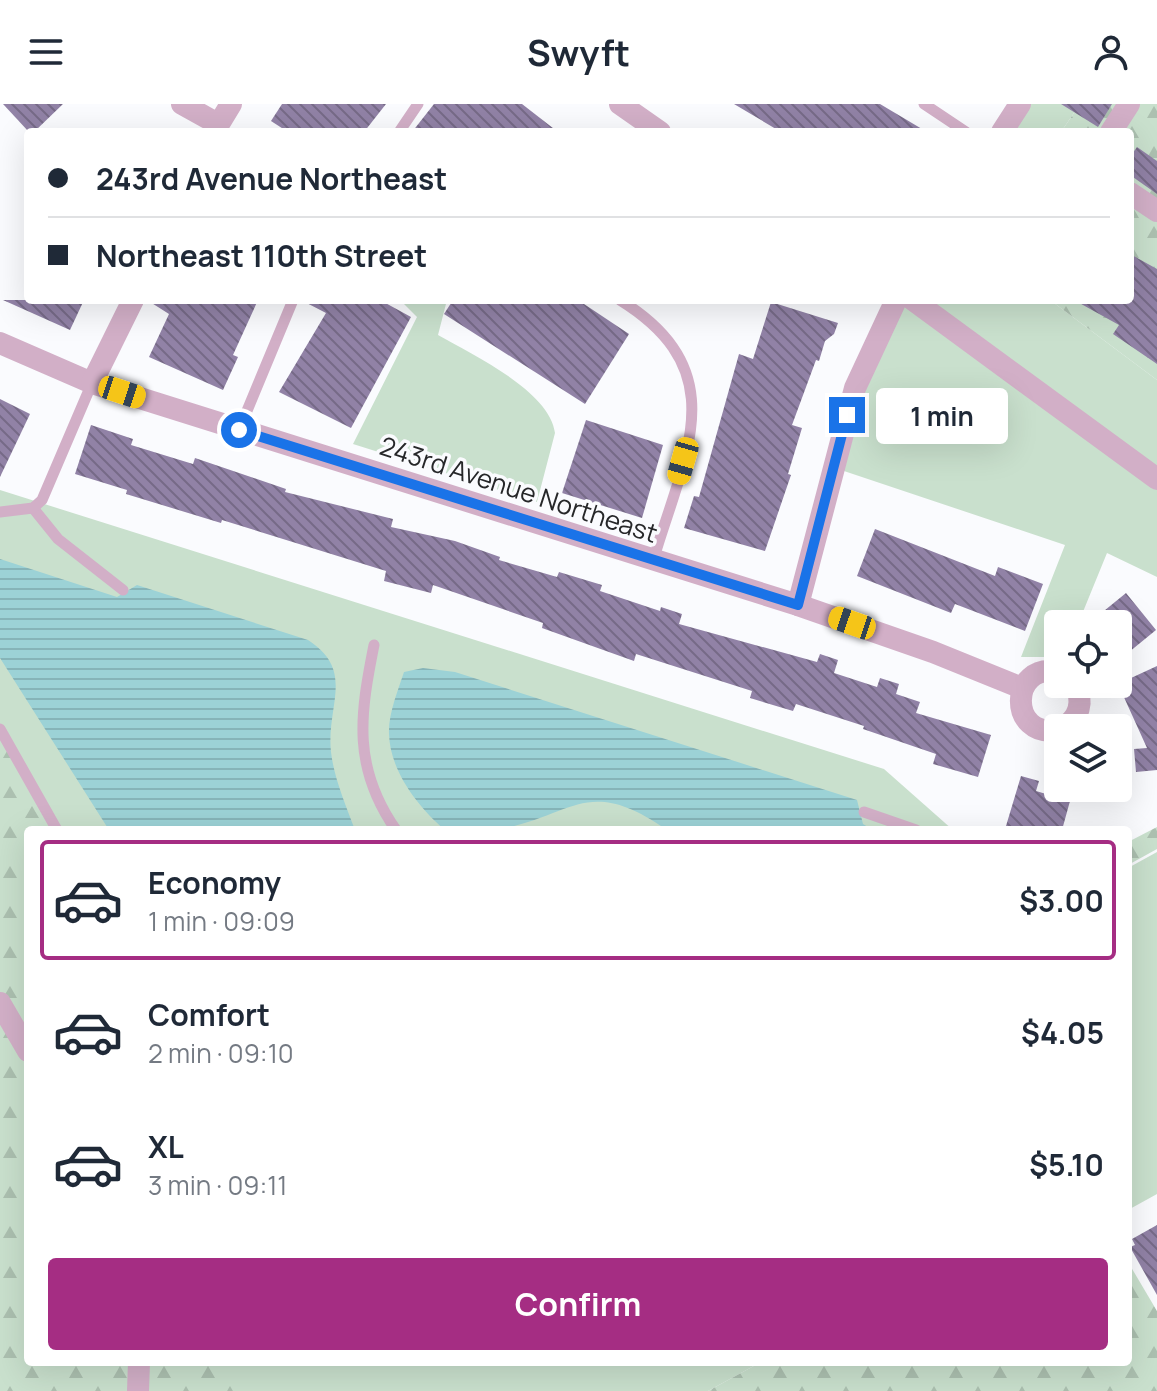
<!DOCTYPE html>
<meta charset="utf-8">
<style>
:root{--surface:#fff;--page:#f6f6f7;--text:#1f2937;--muted:#747a83;--line:#e0e1e3;--accent:#a52d83}
body{margin:0;font-family:Manrope,sans-serif;background:var(--page);color:var(--text);height:100vh;display:flex;flex-direction:column;font-size:30px;white-space:nowrap}
*{box-sizing:border-box;margin:0}
p{font-size:26px;color:var(--muted)}
.icon{flex:none;width:44px;height:44px;fill:none;stroke:currentColor;stroke-width:2;stroke-linecap:round;stroke-linejoin:round}
.map{position:relative;flex:1;overflow:hidden}
.sheet{position:absolute;left:24px;top:722px;width:1108px;height:540px;display:flex;flex-direction:column;background:var(--surface);border-radius:8px;box-shadow:0 8px 32px #0002}
.sheet>*{flex:none}
.hud{position:absolute;left:24px;top:24px;width:1110px;height:176px;border-radius:8px;box-shadow:0 8px 32px #0002;display:grid;align-content:center;height:176px;padding:0 24px;background:var(--surface)}
.controls{position:absolute;left:1044px;top:506px;display:grid;gap:16px}
.controls a{display:grid;place-items:center;width:88px;height:88px;border-radius:8px;background:var(--surface);box-shadow:0 8px 32px #0002;font-size:40px}
.end{position:absolute;width:36px;height:36px;margin:-18px;border:10px solid #1a73e8;background:#fff;box-shadow:0 0 0 4px #fff}
.from{border-radius:50%}
.bubble{position:absolute;height:56px;border-radius:8px;background:var(--surface);box-shadow:0 8px 32px #0002;font-size:26px;font-weight:700;line-height:56px;text-align:center}
.car{position:absolute;width:24px;height:48px;margin:-24px -12px;border-radius:10px;box-shadow:0 0 6px 2px #0007;background:linear-gradient(#f5c518 24%,#345 0 40%,#f5c518 0 76%,#345 0 86%,#f5c518 0)}
.hud b{display:flex;align-items:center;gap:28px;height:76px;font-size:30px}
.hud b+b{border-top:2px solid var(--line)}
.hud i{width:20px;height:20px;background:var(--text)}
ul{padding:14px 0 0;list-style:none}
li{display:flex;align-items:center;gap:24px;height:120px;margin:0 16px 12px;padding:0 8px;border:4px solid transparent;border-radius:8px}
li div{flex:1}
li b{display:block;font-size:30px}
li em{font-style:normal;font-weight:700}
li.selected{border-color:var(--accent)}
li>.icon{width:72px;height:72px;stroke-width:1.5}
.action{display:flex;gap:16px;margin-top:auto;padding:16px 24px}
.action a{flex:1;height:92px;border-radius:8px;background:var(--accent);color:#fff;font-size:32px;font-weight:700;line-height:92px;text-align:center}
header{display:flex;justify-content:space-between;align-items:center;height:104px;padding:0 24px;background:var(--surface);font-size:36px;font-weight:700}
.map>svg:first-child{display:block}
.green{fill:#c9e0cd}
.forest{fill:url(#forest-firs)}
.water{fill:url(#water-rules)}
.building{fill:url(#building-back-hatch)}
.lines{fill:none;stroke-linecap:round;stroke-linejoin:round}
.service{stroke:#d2afc7;stroke-width:11}
.minor{stroke:#d2afc7;stroke-width:22}
.route{stroke:#1a73e8;stroke-width:10}
.labels{text-anchor:middle;dominant-baseline:central;stroke-width:7;stroke-linejoin:round;paint-order:stroke}
.street-label{font-size:26px;fill:#262729;stroke:#fafbfe}
</style>
<header><svg class="icon" aria-label="menu" viewBox="0 0 24 24"><path d="M4 6h16M4 12h16M4 18h16"/></svg>Swyft<svg class="icon" aria-label="person" viewBox="0 0 24 24"><circle cx="12" cy="8" r="4"/><path d="M4 21q1-7 8-7t8 7"/></svg></header>
<div class="map">
<svg width="1157" height="1287" viewBox="0 0 1157 1287">
<defs>
<pattern id="forest-firs" width="22" height="20" patternUnits="userSpaceOnUse" patternTransform="scale(2)"><rect width="22" height="20" fill="#c9e0cd"/><path d="M5 1l3.5 6h-7zM16 11l3.5 6h-7z" fill="#acc0b0"/></pattern>
<pattern id="water-rules" width="6" height="5" patternUnits="userSpaceOnUse" patternTransform="scale(2)"><rect width="6" height="5" fill="#9cd2d6"/><path d="M0 2.5h6" fill="none" stroke="#86b4b8"/></pattern>
<pattern id="building-back-hatch" width="6" height="6" patternUnits="userSpaceOnUse" patternTransform="scale(2)"><rect width="6" height="6" fill="#9182a6"/><path d="M-1 5l2 2M0 0l6 6M5-1l2 2" fill="none" stroke="#766a87"/></pattern>
</defs>
<rect width="100%" height="100%" fill="#fafbfe"/>
<!-- green -->
<g class="green">
<polygon points="1020,0 1080,0 1061,28 1002,28"/>
<path d="M400 196H447L438 231C473 251 550 287 555 329L537 398 353 340 417 213Z"/>
<polygon points="905,196 1050,196 1157,276 1157,473 1107,449 1078,520 1058,520 1058,553 1021,553 1065,441 832,363"/>
<polygon points="0,386 884,665 953,726 57,726 0,625"/>
<polygon points="1157,748 1157,1090 1128,1106 1128,764"/>
<polygon points="0,1087 28,1258 761,1258 708,1287 0,1287"/>
</g>
<!-- forest -->
<g class="forest">
<polygon points="1080,0 1157,0 1157,276 1050,196 1130,196 1130,28 1061,28"/>
<polygon points="0,625 57,726 28,726 28,1258 221,1258 238,1287 0,1287"/>
<polygon points="1157,723 1157,745 1128,761 1128,738"/>
<polygon points="1128,1158 1157,1207 1157,1287 708,1287 761,1258 1128,1258"/>
</g>
<!-- water -->
<g class="water">
<path d="M0 455 117 493 137 481 308 536C356 567 326 601 331 648 334 674 346 702 355 726H109L0 554Z"/>
<path d="M423 564 455 568 857 696 863 720 873 726H667C585 669 573 714 494 726 478 728 461 726 445 726 418 703 390 667 389 630 388 611 398 586 404 568Z"/>
</g>
<!-- building -->
<g class="building">
<polygon points="3,0 63,0 34,28 29,28"/>
<polygon points="282,0 386,0 364,28 288,28 271,17"/>
<polygon points="434,0 522,0 558,28 412,28"/>
<polygon points="734,0 880,0 927,28 781,28"/>
<polygon points="1061,0 1112,0 1098,23"/>
<polygon points="1137,43 1157,57 1157,90 1130,71 1130,53"/>
<polygon points="1130,150 1157,165 1157,260 1113,230 1119,221 1074,196 1130,196"/>
<polygon points="3,196 84,196 70,226"/>
<polygon points="147,196 258,196 233,251 238,253 223,286 149,253 169,210"/>
<polygon points="301,196 380,196 411,213 351,324 279,288 326,209"/>
<polygon points="453,196 578,196 629,230 585,300 444,210"/>
<polygon points="771,198 838,219 834,230 825,237 819,257 816,256 792,321 802,324 788,370 791,371 765,447 684,424 694,392 699,393 739,250 753,255"/>
<polygon points="0,295 30,310 0,373"/>
<polygon points="586,316 663,341 642,414 562,389"/>
<polygon points="91,321 133,335 131,341 193,360 195,354 286,385 285,388 393,415 391,423 455,437 500,453 499,456 557,473 559,468 602,481 600,487 660,507 661,503 682,510 679,520 817,558 820,550 838,556 834,569 877,583 880,574 899,580 896,590 920,598 916,609 991,631 978,673 933,660 936,650 863,625 864,622 796,600 793,607 750,594 752,587 636,550 634,557 542,524 543,519 433,481 431,489 384,477 386,467 222,416 221,419 126,390 127,386 75,370"/>
<polygon points="875,425 995,472 998,463 1043,480 1025,527 955,500 951,509 857,472"/>
<polygon points="1126,489 1156,526 1118,557 1118,520 1088,520"/>
<polygon points="1157,562 1157,666 1136,668 1134,645 1147,644 1118,580"/>
<polygon points="1021,672 1039,677 1036,687 1070,697 1062,726 1019,726 1006,722"/>
<polygon points="1157,1121 1157,1191 1130,1143 1135,1141 1132,1135"/>
</g>
<g class="lines">
<!-- service -->
<g class="service">
<polyline points="924,0 966,28"/>
<polyline points="399,28 418,0"/>
<path d="M620 196C736 268 684 351 653 457"/>
<polyline points="239,326 293,196"/>
<polyline points="33,404 58,435 123,486"/>
<polyline points="0,408 33,404 42,396 92,279"/>
<path d="M374 541C360 611 352 663 396 726"/>
<polyline points="0,625 57,726"/>
<polyline points="864,708 916,726"/>
</g>
<!-- minor -->
<g class="minor">
<polyline points="182,0 218,20"/>
<polyline points="620,0 660,28"/>
<polyline points="214,28 231,0"/>
<polyline points="1002,28 1020,0"/>
<polyline points="1111,28 1129,0"/>
<polyline points="1130,89 1157,107"/>
<polyline points="913,196 1157,375"/>
<polyline points="0,239 92,279 798,501 933,548 1022,584"/>
<polyline points="92,279 133,196"/>
<polyline points="798,501 855,284 896,196"/>
<path d="M1058 568C1009 558 1008 635 1058 626"/>
<path d="M1062 624C1080 614 1084 598 1075 580"/>
<polyline points="0,899 28,947"/>
<polyline points="138,1287 139,1258"/>
</g>
</g>
<g class="lines">
<!-- route -->
<polyline class="route" points="239,326 798,501 847,311"/>
</g>
<g class="labels">
<!-- street labels -->
<g class="street-label">
<text transform="translate(519 385) rotate(18)">243rd Avenue Northeast</text>
</g>
</g>
</svg>
<div class="controls">
<a><svg class="icon" aria-label="locate" viewBox="0 0 24 24"><circle cx="12" cy="12" r="6"/><path d="M12 2v4M12 18v4M2 12h4M18 12h4"/></svg></a>
<a><svg class="icon" aria-label="layers" viewBox="0 0 24 24"><path d="M12 4l9 5-9 5-9-5zM3 14l9 5 9-5"/></svg></a>
</div>
<i class="end from" style="left:239px;top:326px"></i>
<i class="end" style="left:847px;top:311px"></i>
<div class="bubble" style="left:876px;top:284px;width:132px">1 min</div>
<i class="car" style="left:122px;top:288px;rotate:108deg"></i>
<i class="car" style="left:683px;top:357px;rotate:196deg"></i>
<i class="car" style="left:852px;top:519px;rotate:289deg"></i>
<div class="hud">
<b><i class="from"></i>243rd Avenue Northeast</b>
<b><i></i>Northeast 110th Street</b>
</div>
<section class="sheet">
<ul>
<li class="selected"><svg class="icon" aria-label="car" viewBox="0 0 24 24"><path d="M5 17H2v-5l4-1 3-4h7l3 4 3 1v5h-3M9 17h6M6 11h13"/><circle cx="7" cy="17" r="2"/><circle cx="17" cy="17" r="2"/></svg><div><b>Economy</b><p>1 min · 09:09</p></div><em>$3.00</em></li>
<li><svg class="icon" aria-label="car" viewBox="0 0 24 24"><path d="M5 17H2v-5l4-1 3-4h7l3 4 3 1v5h-3M9 17h6M6 11h13"/><circle cx="7" cy="17" r="2"/><circle cx="17" cy="17" r="2"/></svg><div><b>Comfort</b><p>2 min · 09:10</p></div><em>$4.05</em></li>
<li><svg class="icon" aria-label="car" viewBox="0 0 24 24"><path d="M5 17H2v-5l4-1 3-4h7l3 4 3 1v5h-3M9 17h6M6 11h13"/><circle cx="7" cy="17" r="2"/><circle cx="17" cy="17" r="2"/></svg><div><b>XL</b><p>3 min · 09:11</p></div><em>$5.10</em></li>
</ul>
<div class="action"><a>Confirm</a></div>
</section>
</div>
